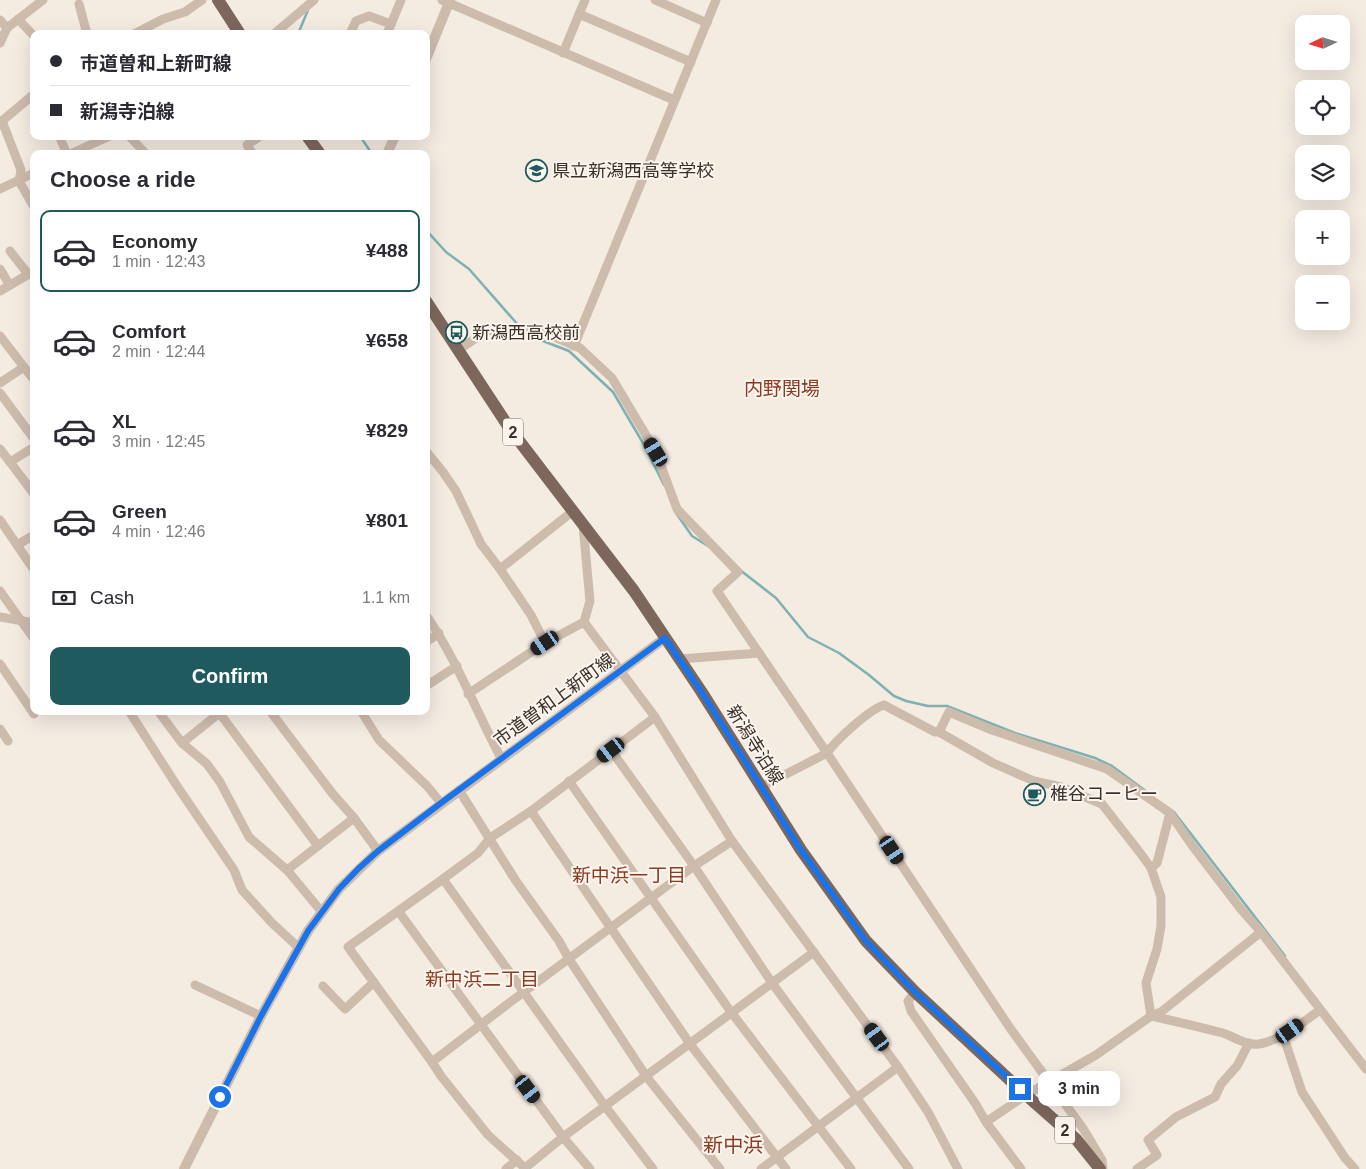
<!DOCTYPE html>
<meta charset="utf-8">
<style>
:root{--surface:#fff;--page:#f2f2f3;--text:#2b2b33;--muted:#7c7c81;--line:#e1e1e2;--accent:#1f5a5e}
body{margin:0;font-family:Helvetica,"Noto Sans JP",sans-serif;background:var(--page);color:var(--text);height:100vh;display:flex;flex-direction:column;font-size:19px;white-space:nowrap}
*{box-sizing:border-box;margin:0}
p{font-size:16px;color:var(--muted)}
.icon{flex:none;width:28px;height:28px;fill:none;stroke:currentColor;stroke-width:2;stroke-linecap:round;stroke-linejoin:round}
.map{position:relative;flex:1;overflow:hidden}
.panel{position:absolute;left:30px;top:150px;width:400px;height:565px;display:flex;flex-direction:column;background:var(--surface);border-radius:10px;box-shadow:0 5px 20px #0002}
.panel>*{flex:none}
.hud{position:absolute;left:30px;top:30px;width:400px;height:110px;border-radius:10px;box-shadow:0 5px 20px #0002;display:grid;align-content:center;height:110px;padding:0 20px;background:var(--surface)}
.needle{width:32px;rotate:266deg}
.buttons{position:absolute;left:1295px;top:15px;display:grid;gap:10px}
.buttons a{display:grid;place-items:center;width:55px;height:55px;border-radius:10px;background:var(--surface);box-shadow:0 5px 20px #0002;font-size:25px}
.end{position:absolute;width:22px;height:22px;margin:-11px;border:6px solid #1a73e8;background:#fff;box-shadow:0 0 0 2px #fff}
.from{border-radius:50%}
.bubble{position:absolute;height:35px;border-radius:10px;background:var(--surface);box-shadow:0 5px 20px #0002;font-size:16px;font-weight:600;line-height:35px;text-align:center}
.car{position:absolute;width:15px;height:30px;margin:-15px -8px;border-radius:6px;box-shadow:0 0 4px 1px #0007;background:linear-gradient(#222 24%,#8ab4d8 0 40%,#222 0 76%,#8ab4d8 0 86%,#222 0)}
.hud b{display:flex;align-items:center;gap:18px;height:48px;font-size:19px}
.hud b+b{border-top:1px solid var(--line)}
.hud i{width:12px;height:12px;background:var(--text)}
ul{padding:0;list-style:none}
li{display:flex;align-items:center;gap:15px;height:82px;margin:0 10px 8px;padding:0 10px;border:2px solid transparent;border-radius:10px}
li div{flex:1}
li b{display:block;font-size:19px}
li em{font-style:normal;font-weight:600}
li.current{border-color:var(--accent)}
li>.icon{width:45px;height:45px;stroke-width:1.5}
h2{padding:0 20px;font-size:22px;line-height:60px}
.pay{display:flex;align-items:center;gap:12px;height:55px;padding:0 20px;font-size:19px}
.pay p{margin-inline-start:auto}
.action{display:flex;gap:10px;margin-top:auto;padding:10px 20px}
.action a{flex:1;height:58px;border-radius:10px;background:var(--accent);color:#fff;font-size:20px;font-weight:600;line-height:58px;text-align:center}
.map>svg:first-child{display:block}
.lines{fill:none;stroke-linecap:round;stroke-linejoin:round}
.stream{stroke:#7fb0b2;stroke-width:2.5}
.minor{stroke:#cdbbac;stroke-width:9}
.tertiary{stroke:#cdbbac;stroke-width:10}
.primary{stroke:#7d675c;stroke-width:12}
.route{stroke:#1a73e8;stroke-width:6}
.labels{text-anchor:middle;dominant-baseline:central;stroke-width:4;stroke-linejoin:round;paint-order:stroke}
.shield{fill:#fbf5ee;stroke:#756b66;stroke-width:1}
.shield-label{font-size:16px;font-weight:bold;fill:#3b302b}
.poi-label{font-size:18px;fill:#3b302b;stroke:#fbf5ee;text-anchor:start}
.street-label{font-size:18px;fill:#3b302b;stroke:#fbf5ee}
.neighbourhood-label{font-size:19px;fill:#8c3b22;stroke:#fbf5ee}
.quarter-label{font-size:20px;fill:#8c3b22;stroke:#fbf5ee}
</style>
<div class="map">
<svg width="1366" height="1169" viewBox="0 0 1366 1169">
<rect width="100%" height="100%" fill="#f4ebe1"/>
<g class="lines">
<!-- stream -->
<g class="stream">
<polyline points="298,34 308,10"/>
<polyline points="360,136 372,154"/>
<polyline points="426,230 446,252 469,269 519,326"/>
<polyline points="525,332 530,336 569,351 613,392 643,443 664,485"/>
<polyline points="676,513 692,536 708,546"/>
<polyline points="740,570 776,598 808,637 839,653 869,675 894,696 906,701 928,706 947,706 1015,733 1095,758 1112,766 1147,792"/>
<polyline points="1174,812 1285,956"/>
</g>
<!-- minor -->
<g class="minor">
<polyline points="442,0 674,100"/>
<polyline points="655,0 707,23"/>
<polyline points="79,4 87,34"/>
<polyline points="579,14 691,62"/>
<polyline points="18,19 34,36"/>
<polyline points="0,20 7,28 0,43"/>
<polyline points="7,28 43,0"/>
<polyline points="134,34 163,19 185,12 202,0"/>
<polyline points="274,34 314,0"/>
<polyline points="350,34 356,21 369,16 391,24"/>
<polyline points="387,34 401,0"/>
<polyline points="563,53 585,0"/>
<polyline points="2,121 21,170 19,181 34,207"/>
<polyline points="2,121 34,94"/>
<polyline points="59,136 67,154"/>
<polyline points="129,136 146,154"/>
<polyline points="70,154 110,136"/>
<polyline points="253,154 247,145 260,136"/>
<polyline points="0,189 34,173"/>
<polyline points="10,251 28,274"/>
<polyline points="0,269 9,284"/>
<polyline points="0,291 34,271"/>
<polyline points="0,336 34,380"/>
<polyline points="574,346 716,0"/>
<polyline points="458,350 487,331 534,328 580,348 612,378 656,452 677,509 738,572 717,591 827,753 1010,1028 1084,1130 1102,1160 1103,1169"/>
<polyline points="0,383 24,367"/>
<polyline points="0,393 34,439"/>
<polyline points="34,447 10,462 34,494"/>
<polyline points="0,449 10,462"/>
<polyline points="426,451 443,472 456,491 481,544 500,569 531,615 545,643"/>
<polyline points="0,520 34,570"/>
<polyline points="17,545 34,535"/>
<polyline points="500,569 573,511"/>
<polyline points="0,591 34,639"/>
<path d="M426 615C457 660 476 711 501 758"/>
<polyline points="0,617 34,623"/>
<polyline points="584,622 655,717 732,841 898,1067 928,1112 958,1169"/>
<polyline points="426,642 439,633"/>
<polyline points="680,659 759,653"/>
<polyline points="0,664 34,714"/>
<polyline points="426,686 457,666"/>
<polyline points="468,694 545,643 584,622 590,601 583,525"/>
<polyline points="129,711 177,786 234,870 242,890 272,923 298,947"/>
<polyline points="158,711 182,743 207,764 220,782 249,837 287,870 321,911"/>
<polyline points="218,711 318,846"/>
<polyline points="270,711 332,793 354,818 378,851"/>
<polyline points="361,711 379,740 427,786 441,803"/>
<polyline points="0,729 8,741"/>
<polyline points="939,732 949,712 992,730 1107,769 1170,813 1191,844 1240,908 1261,932 1366,1069"/>
<polyline points="182,743 222,711"/>
<polyline points="611,750 694,866 772,983 909,1169"/>
<polyline points="569,781 731,1012 851,1169"/>
<path d="M761 787 827 753C836 740 870 709 884 705L935 732H939L993 763 1034 781 1061 787 1102 804 1141 854 1151 868 1161 897V926L1157 949 1146 983 1151 1016"/>
<polyline points="459,790 516,881 559,941 569,959 646,1076 720,1169"/>
<polyline points="531,811 690,1044 786,1169"/>
<polyline points="1151,868 1157,863 1170,813"/>
<polyline points="287,870 354,818"/>
<polyline points="443,879 605,1106 653,1169"/>
<polyline points="399,912 563,1137 590,1169"/>
<polyline points="195,985 261,1016"/>
<polyline points="323,986 345,1009 374,982"/>
<polyline points="915,992 908,1001 911,1011 975,1103 986,1122 1021,1169"/>
<path d="M1151 1016C1175 1021 1199 1027 1223 1033 1234 1037 1247 1046 1259 1044 1282 1040 1302 1023 1320 1010"/>
<polyline points="1283,1035 1302,1092 1345,1158 1355,1169"/>
<polyline points="432,1062 509,1003 694,866 732,841"/>
<polyline points="986,1122 1026,1095 1096,1055 1151,1016 1161,1012 1261,932"/>
<polyline points="525,1168 563,1137 814,952"/>
<polyline points="506,1169 517,1160"/>
<polyline points="526,1169 488,1135 441,1076 432,1062 348,947 443,879 478,853 490,838 531,811 655,717"/>
<polyline points="761,1169 898,1067"/>
<polyline points="1137,1169 1157,1155 1148,1140 1176,1117 1215,1097 1221,1084 1237,1066 1249,1043"/>
</g>
<!-- tertiary -->
<g class="tertiary">
<polyline points="426,59 450,0"/>
<polyline points="387,154 395,136"/>
<polyline points="184,1169 261,1016 308,931 339,889 378,851 665,638"/>
</g>
<!-- primary -->
<g class="primary">
<polyline points="218,0 240,34"/>
<polyline points="307,136 320,154"/>
<polyline points="426,301 510,429 634,591 701,691 801,850 866,941 915,992 1026,1095 1076,1139 1100,1169"/>
</g>
</g>
<g class="lines">
<!-- route -->
<polyline class="route" points="220,1097 261,1016 308,931 339,889 358,869 378,851 441,803 665,638 701,691 801,850 866,941 915,992 1020,1089"/>
</g>
<!-- icons -->
<defs>
<symbol id="school-ring" viewBox="-11 -11 22 22"><circle r="9.5" fill="#fbf5ee" stroke="#1f5a5e" stroke-width="1.5"/><path d="M0-5L7-2L0 1L-7-2ZM-4 1L0 2.5L4 1V4Q0 6-4 4Z" fill="#1f5a5e"/></symbol>
<symbol id="bus-ring" viewBox="-11 -11 22 22"><circle r="9.5" fill="#fbf5ee" stroke="#1f5a5e" stroke-width="1.5"/><path d="M-5-6H5V4H4V6H2V4H-2V6H-4V4H-5ZM-3.5-4V0h7V-4ZM-3.5 1.2v1.5H-2V1.2ZM2 1.2v1.5H3.5V1.2Z" fill="#1f5a5e"/></symbol>
<symbol id="cafe-ring" viewBox="-11 -11 22 22"><circle r="9.5" fill="#fbf5ee" stroke="#1f5a5e" stroke-width="1.5"/><path d="M-5.5-4.5H6V0H3Q3 3.5 0 3.5H-2.5Q-5.5 3.5-5.5 0ZM3-3.2v2h1.7v-2ZM-6 4.5H4V6H-6Z" fill="#1f5a5e"/></symbol>
</defs>
<g fill-rule="evenodd">
<use href="#school-ring" x="524" y="158" width="25" height="25"/>
<use href="#bus-ring" x="444" y="320" width="25" height="25"/>
<use href="#cafe-ring" x="1022" y="782" width="25" height="25"/>
</g>
<g class="labels">
<!-- shield labels -->
<g class="shield">
<rect x="503" y="418.5" width="20" height="27" rx="4"/>
<rect x="1055" y="1116.5" width="20" height="27" rx="4"/>
</g>
<g class="shield-label">
<text x="513" y="432">2</text>
<text x="1065" y="1130">2</text>
</g>
<!-- poi labels -->
<g class="poi-label">
<text x="552" y="171">県立新潟西高等学校</text>
<text x="472" y="333">新潟西高校前</text>
<text x="1050" y="794">椎谷コーヒー</text>
</g>
<!-- street labels -->
<g class="street-label">
<text transform="translate(554 700) rotate(-36)">市道曽和上新町線</text>
<text transform="translate(755 745) rotate(58)">新潟寺泊線</text>
</g>
<!-- neighbourhood labels -->
<g class="neighbourhood-label">
<text x="782" y="388">内野関場</text>
<text x="629" y="875">新中浜一丁目</text>
<text x="482" y="979">新中浜二丁目</text>
</g>
<!-- quarter labels -->
<g class="quarter-label">
<text x="733" y="1145">新中浜</text>
</g>
</g>
</svg>
<div class="buttons">
<a><svg class="needle" viewBox="-14 -14 28 28"><path d="M0-13l5 13h-10z" fill="#e53935"/><path d="M0 13l5-13h-10z" fill="#7c7c81"/></svg></a>
<a><svg class="icon" aria-label="locate" viewBox="0 0 24 24"><circle cx="12" cy="12" r="6"/><path d="M12 2v4M12 18v4M2 12h4M18 12h4"/></svg></a>
<a><svg class="icon" aria-label="layers" viewBox="0 0 24 24"><path d="M12 4l9 5-9 5-9-5zM3 14l9 5 9-5"/></svg></a>
<a>+</a>
<a>−</a>
</div>
<i class="end from" style="left:220px;top:1097px"></i>
<i class="end" style="left:1020px;top:1089px"></i>
<div class="bubble" style="left:1038px;top:1071px;width:82px">3 min</div>
<i class="car" style="left:656px;top:452px;rotate:329deg"></i>
<i class="car" style="left:545px;top:643px;rotate:236deg"></i>
<i class="car" style="left:611px;top:750px;rotate:233deg"></i>
<i class="car" style="left:892px;top:850px;rotate:146deg"></i>
<i class="car" style="left:1290px;top:1031px;rotate:55deg"></i>
<i class="car" style="left:877px;top:1037px;rotate:324deg"></i>
<i class="car" style="left:528px;top:1089px;rotate:143deg"></i>
<div class="hud">
<b><i class="from"></i>市道曽和上新町線</b>
<b><i></i>新潟寺泊線</b>
</div>
<section class="panel">
<h2>Choose a ride</h2>
<ul>
<li class="current"><svg class="icon" aria-label="car" viewBox="0 0 24 24"><path d="M5 17H2v-5l4-1 3-4h7l3 4 3 1v5h-3M9 17h6M6 11h13"/><circle cx="7" cy="17" r="2"/><circle cx="17" cy="17" r="2"/></svg><div><b>Economy</b><p>1 min · 12:43</p></div><em>¥488</em></li>
<li><svg class="icon" aria-label="car" viewBox="0 0 24 24"><path d="M5 17H2v-5l4-1 3-4h7l3 4 3 1v5h-3M9 17h6M6 11h13"/><circle cx="7" cy="17" r="2"/><circle cx="17" cy="17" r="2"/></svg><div><b>Comfort</b><p>2 min · 12:44</p></div><em>¥658</em></li>
<li><svg class="icon" aria-label="car" viewBox="0 0 24 24"><path d="M5 17H2v-5l4-1 3-4h7l3 4 3 1v5h-3M9 17h6M6 11h13"/><circle cx="7" cy="17" r="2"/><circle cx="17" cy="17" r="2"/></svg><div><b>XL</b><p>3 min · 12:45</p></div><em>¥829</em></li>
<li><svg class="icon" aria-label="car" viewBox="0 0 24 24"><path d="M5 17H2v-5l4-1 3-4h7l3 4 3 1v5h-3M9 17h6M6 11h13"/><circle cx="7" cy="17" r="2"/><circle cx="17" cy="17" r="2"/></svg><div><b>Green</b><p>4 min · 12:46</p></div><em>¥801</em></li>
</ul>
<div class="pay"><svg class="icon" aria-label="cash" viewBox="0 0 24 24"><path d="M3 7h18v10H3z"/><circle cx="12" cy="12" r="2"/></svg>Cash<p>1.1 km</p></div>
<div class="action"><a>Confirm</a></div>
</section>
</div>
